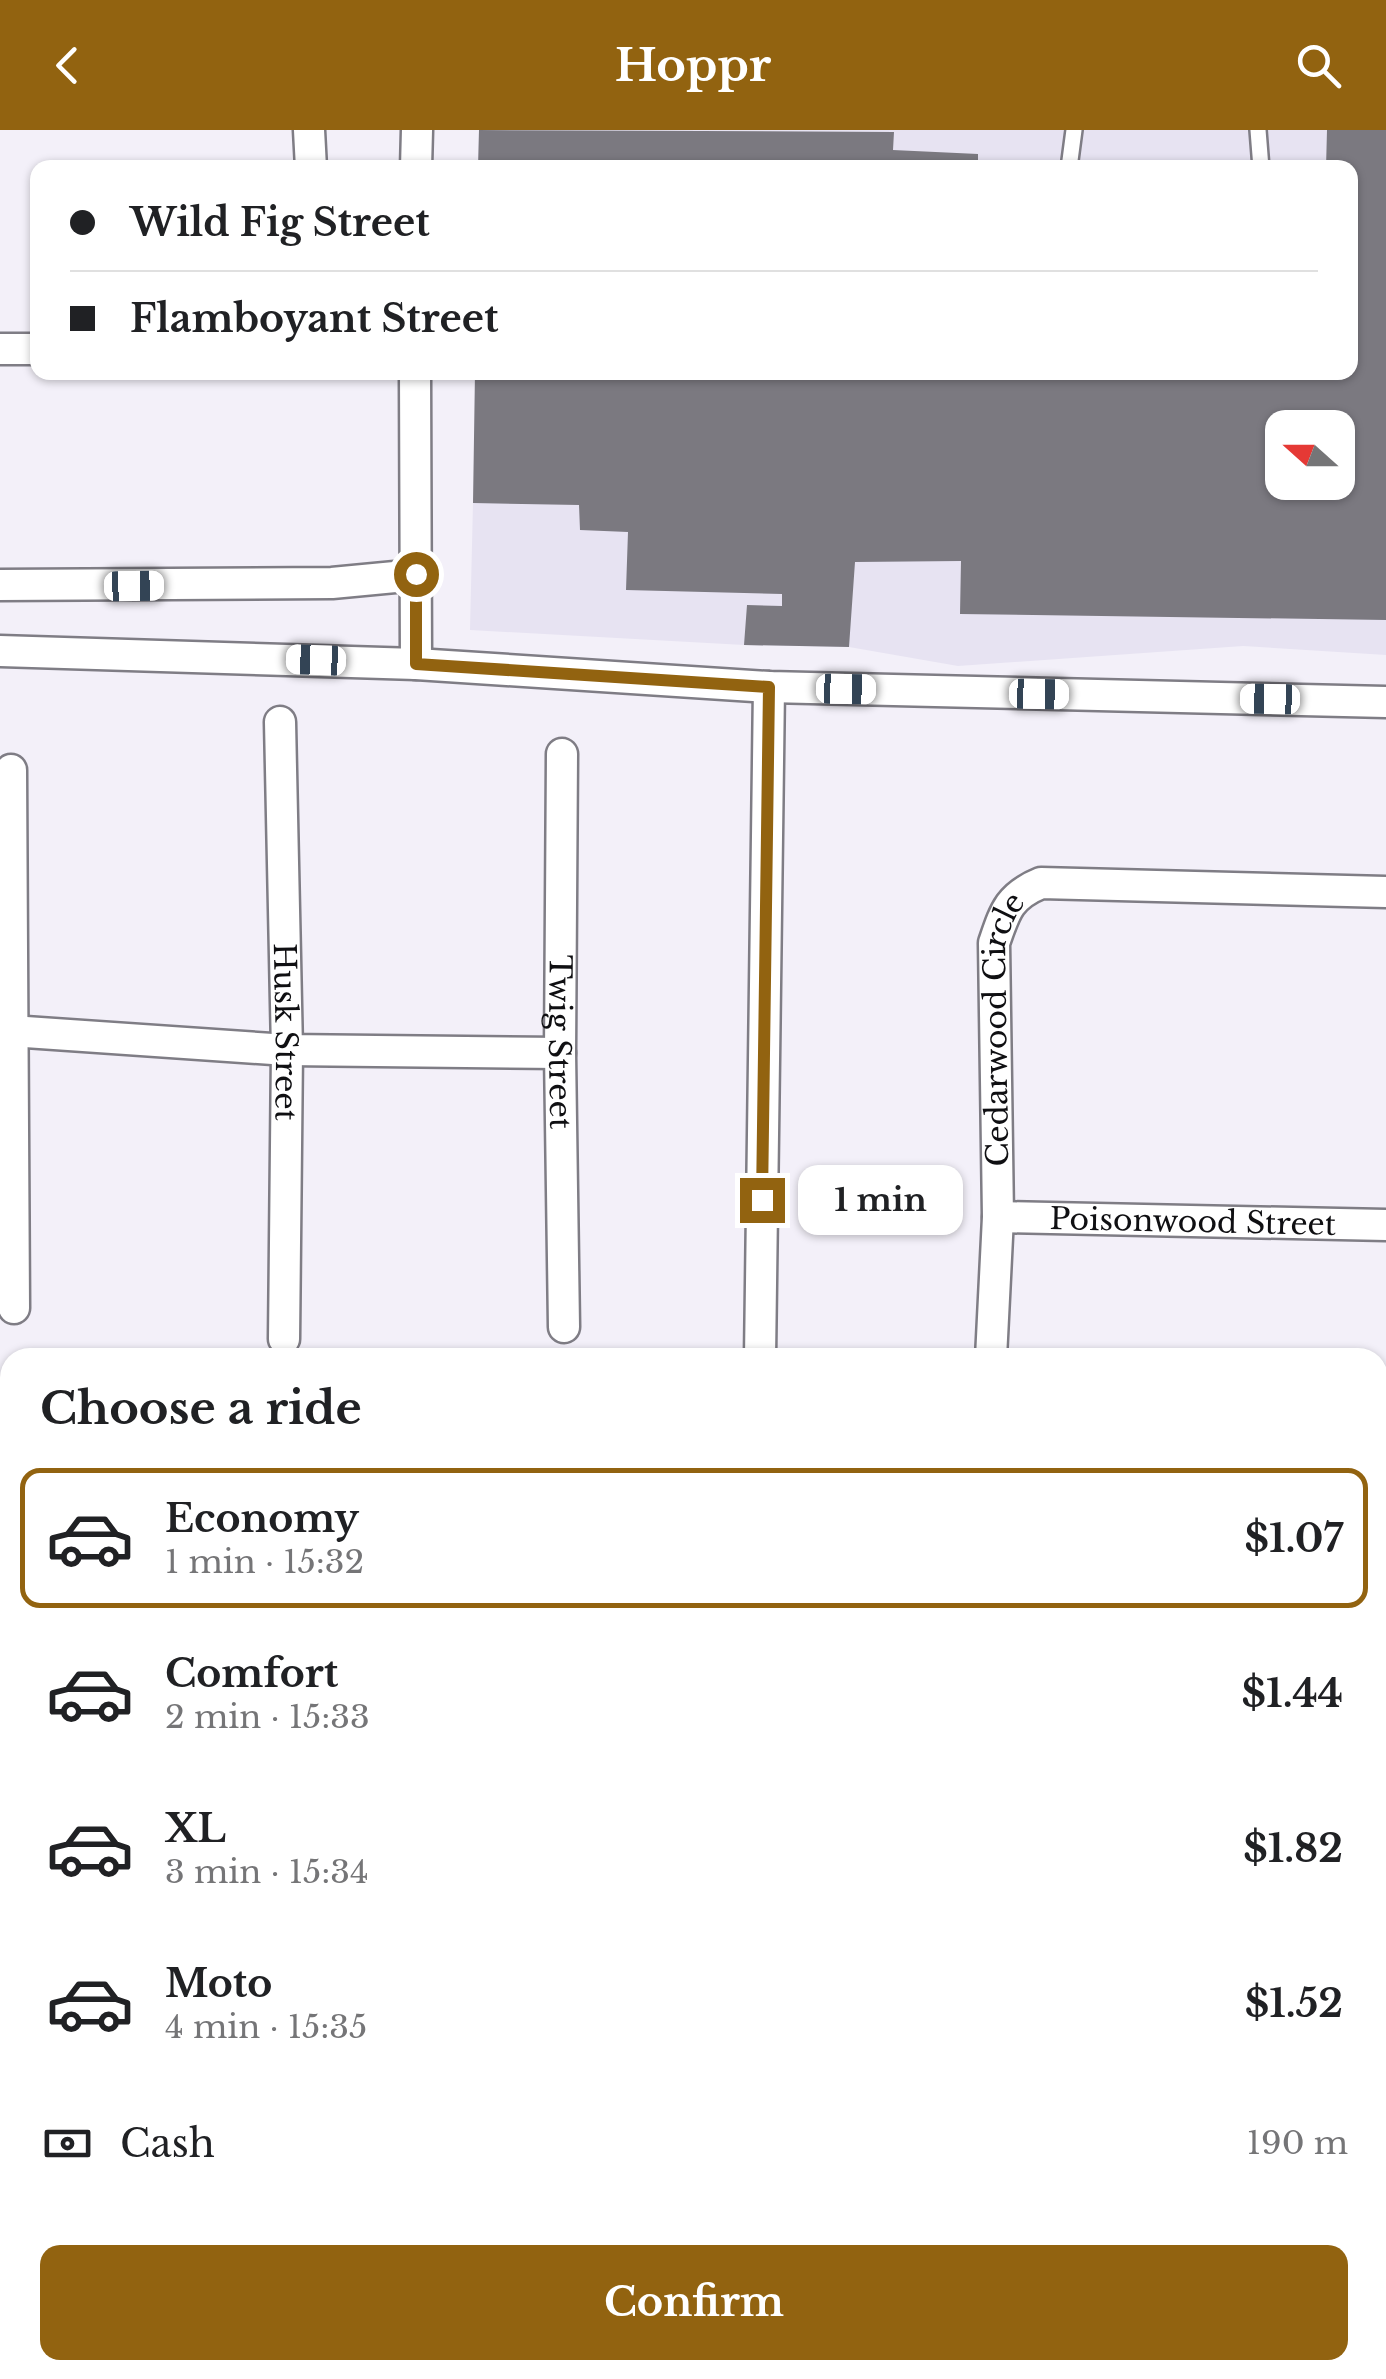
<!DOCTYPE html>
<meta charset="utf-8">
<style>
:root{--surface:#fff;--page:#f6f6f6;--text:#202124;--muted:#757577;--line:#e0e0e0;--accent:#926310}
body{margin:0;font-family:"Libre Baskerville",serif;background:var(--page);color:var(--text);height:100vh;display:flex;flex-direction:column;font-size:38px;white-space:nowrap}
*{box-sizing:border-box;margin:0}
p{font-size:32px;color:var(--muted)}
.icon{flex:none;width:55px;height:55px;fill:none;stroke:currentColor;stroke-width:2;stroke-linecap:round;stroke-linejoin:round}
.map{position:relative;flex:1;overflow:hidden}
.sheet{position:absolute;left:0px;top:1218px;width:1388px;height:1032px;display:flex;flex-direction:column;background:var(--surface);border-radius:30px 30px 0 0;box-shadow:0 2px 8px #0004}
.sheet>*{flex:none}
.top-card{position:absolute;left:30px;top:30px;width:1328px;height:220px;border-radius:20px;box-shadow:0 2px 8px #0004;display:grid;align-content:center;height:220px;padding:0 40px;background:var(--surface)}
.needle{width:65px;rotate:291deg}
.tools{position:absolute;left:1265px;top:280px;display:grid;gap:20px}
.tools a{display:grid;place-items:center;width:90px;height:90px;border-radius:20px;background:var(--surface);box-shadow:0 2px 8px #0004;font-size:50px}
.end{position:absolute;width:45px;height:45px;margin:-22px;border:12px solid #926310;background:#fff;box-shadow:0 0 0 5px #fff}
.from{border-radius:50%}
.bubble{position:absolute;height:70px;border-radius:20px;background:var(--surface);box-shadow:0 2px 8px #0004;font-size:32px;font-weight:700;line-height:70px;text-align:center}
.car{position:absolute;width:30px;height:60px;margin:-30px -15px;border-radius:12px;box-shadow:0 0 8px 2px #0007;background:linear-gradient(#fff 24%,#345 0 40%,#fff 0 76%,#345 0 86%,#fff 0)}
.top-card b{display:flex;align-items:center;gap:35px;height:95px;font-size:38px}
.top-card b+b{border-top:2px solid var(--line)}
.top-card i{width:25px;height:25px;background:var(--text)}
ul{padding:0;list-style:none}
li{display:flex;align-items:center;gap:30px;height:140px;margin:0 20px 15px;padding:0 20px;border:5px solid transparent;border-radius:20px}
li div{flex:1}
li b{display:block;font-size:38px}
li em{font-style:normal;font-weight:700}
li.selected{border-color:var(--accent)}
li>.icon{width:90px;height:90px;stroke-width:1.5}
h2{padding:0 40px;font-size:45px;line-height:120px}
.pay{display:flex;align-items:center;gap:25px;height:110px;padding:0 40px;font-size:38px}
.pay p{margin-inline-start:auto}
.primary-button{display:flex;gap:20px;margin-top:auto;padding:20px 40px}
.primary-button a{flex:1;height:115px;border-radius:20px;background:var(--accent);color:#fff;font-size:40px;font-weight:700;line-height:115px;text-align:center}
header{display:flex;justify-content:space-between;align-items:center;height:130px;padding:0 40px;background:var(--accent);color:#fff;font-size:45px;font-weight:700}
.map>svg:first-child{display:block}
.built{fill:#e7e3f2;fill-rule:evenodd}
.building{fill:#7b7980;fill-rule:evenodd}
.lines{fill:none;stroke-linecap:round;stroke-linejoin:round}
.lane-casing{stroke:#7f7d85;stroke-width:20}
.street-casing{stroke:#7f7d85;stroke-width:35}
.lane{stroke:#fff;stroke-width:15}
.street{stroke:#fff;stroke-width:30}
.route{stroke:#926310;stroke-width:12}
.labels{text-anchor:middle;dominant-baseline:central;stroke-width:8;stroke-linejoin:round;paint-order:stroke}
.street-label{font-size:30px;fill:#0f0f12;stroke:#fff}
</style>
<header><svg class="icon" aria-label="back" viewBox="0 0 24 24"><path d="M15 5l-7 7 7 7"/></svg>Hoppr<svg class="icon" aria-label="search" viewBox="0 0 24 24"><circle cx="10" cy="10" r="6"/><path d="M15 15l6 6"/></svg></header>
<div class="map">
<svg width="1386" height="2249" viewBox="0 0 1386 2249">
<rect width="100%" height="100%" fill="#f3f0f9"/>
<!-- built -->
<path class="built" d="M479 0H1386V525L1243 516 958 536 849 517 744 515 470 500 473 373 1350 242V38H478ZM1282 298H1338V352H1282Z"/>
<!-- building -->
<g class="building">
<polygon points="479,0 894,2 893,20 978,24 978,38 478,38"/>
<path d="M1327 0H1386V490L960 484 961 431 855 432 849 517 744 515 747 475 782 476V464L626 460 628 402 580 400 579 375 473 373 475 242H1350V38H1326ZM1282 298H1338V352H1282Z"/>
</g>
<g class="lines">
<defs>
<g id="lane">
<polyline points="1258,0 1261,38"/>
<polyline points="1069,38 1074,0"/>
</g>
<g id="street">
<polyline points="309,0 311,38"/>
<polyline points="416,38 417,0"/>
<polyline points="0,219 38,219"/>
<polyline points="415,242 416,534"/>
<polyline points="0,455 332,453 416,445"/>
<polyline points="0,521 416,534 769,557 1386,572"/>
<path id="s1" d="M280 592 287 920 284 1209"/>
<path id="s2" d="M562 624 560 923 564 1197"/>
<polyline points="11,640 14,1178"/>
<polyline points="11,901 287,920 560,923"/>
<path id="s3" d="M998 1087 1386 1095"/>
<polyline points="760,1228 769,557"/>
<path id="s4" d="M991 1228 998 1087 994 813C1005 781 1009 766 1041 753L1386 762"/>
<polyline points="0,1321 10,1321"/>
<polyline points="1378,1432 1386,1432"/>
<polyline points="1378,1662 1386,1662"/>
<polyline points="1378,1856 1386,1856"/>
<polyline points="1378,2094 1386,2094"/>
<polyline points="555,2240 555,2249"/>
<polyline points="953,2240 953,2249"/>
<polyline points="768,2249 768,2240"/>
</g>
</defs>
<!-- lane casing -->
<use href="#lane" class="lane-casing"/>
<!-- street casing -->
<use href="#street" class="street-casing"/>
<!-- lane -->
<use href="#lane" class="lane"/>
<!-- street -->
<use href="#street" class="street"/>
</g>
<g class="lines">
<!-- route -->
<polyline class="route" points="416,444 416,534 769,557 762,1070"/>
</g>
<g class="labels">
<!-- street labels -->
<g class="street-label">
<text stroke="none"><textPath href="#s1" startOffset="310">Husk Street</textPath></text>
<text stroke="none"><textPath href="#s4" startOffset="330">Cedarwood Circle</textPath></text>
<text stroke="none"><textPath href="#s2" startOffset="288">Twig Street</textPath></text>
<text stroke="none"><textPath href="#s3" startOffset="195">Poisonwood Street</textPath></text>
</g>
</g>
</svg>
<div class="tools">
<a><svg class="needle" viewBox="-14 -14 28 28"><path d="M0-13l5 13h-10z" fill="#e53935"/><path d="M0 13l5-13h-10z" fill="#757577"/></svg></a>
</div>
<i class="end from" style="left:416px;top:444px"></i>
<i class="end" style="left:762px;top:1070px"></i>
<div class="bubble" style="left:798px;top:1035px;width:165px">1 min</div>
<i class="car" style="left:134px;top:456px;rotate:89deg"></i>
<i class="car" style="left:316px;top:530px;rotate:272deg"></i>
<i class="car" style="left:846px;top:559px;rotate:91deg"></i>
<i class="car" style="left:1039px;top:564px;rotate:91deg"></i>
<i class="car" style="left:1270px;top:569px;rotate:271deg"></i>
<div class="top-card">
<b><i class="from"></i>Wild Fig Street</b>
<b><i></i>Flamboyant Street</b>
</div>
<section class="sheet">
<h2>Choose a ride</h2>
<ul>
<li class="selected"><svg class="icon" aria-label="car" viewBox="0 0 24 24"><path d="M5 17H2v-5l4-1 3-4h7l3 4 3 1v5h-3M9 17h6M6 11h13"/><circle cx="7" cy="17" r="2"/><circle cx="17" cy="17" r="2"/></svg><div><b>Economy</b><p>1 min · 15:32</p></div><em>$1.07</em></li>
<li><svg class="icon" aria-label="car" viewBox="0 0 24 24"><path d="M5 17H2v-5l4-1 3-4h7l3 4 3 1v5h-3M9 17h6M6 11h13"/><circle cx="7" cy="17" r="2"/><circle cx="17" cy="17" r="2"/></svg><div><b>Comfort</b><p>2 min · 15:33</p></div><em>$1.44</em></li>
<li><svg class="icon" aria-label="car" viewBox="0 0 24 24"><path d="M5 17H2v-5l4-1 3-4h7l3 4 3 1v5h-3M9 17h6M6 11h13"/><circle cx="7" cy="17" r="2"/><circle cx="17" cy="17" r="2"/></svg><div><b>XL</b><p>3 min · 15:34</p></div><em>$1.82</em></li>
<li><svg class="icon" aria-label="car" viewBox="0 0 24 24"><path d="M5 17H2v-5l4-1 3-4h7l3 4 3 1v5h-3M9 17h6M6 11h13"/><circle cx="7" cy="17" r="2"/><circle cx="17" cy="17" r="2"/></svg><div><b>Moto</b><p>4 min · 15:35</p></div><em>$1.52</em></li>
</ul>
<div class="pay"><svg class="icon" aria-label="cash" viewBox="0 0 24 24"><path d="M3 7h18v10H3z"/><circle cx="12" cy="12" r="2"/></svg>Cash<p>190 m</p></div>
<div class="primary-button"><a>Confirm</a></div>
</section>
</div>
